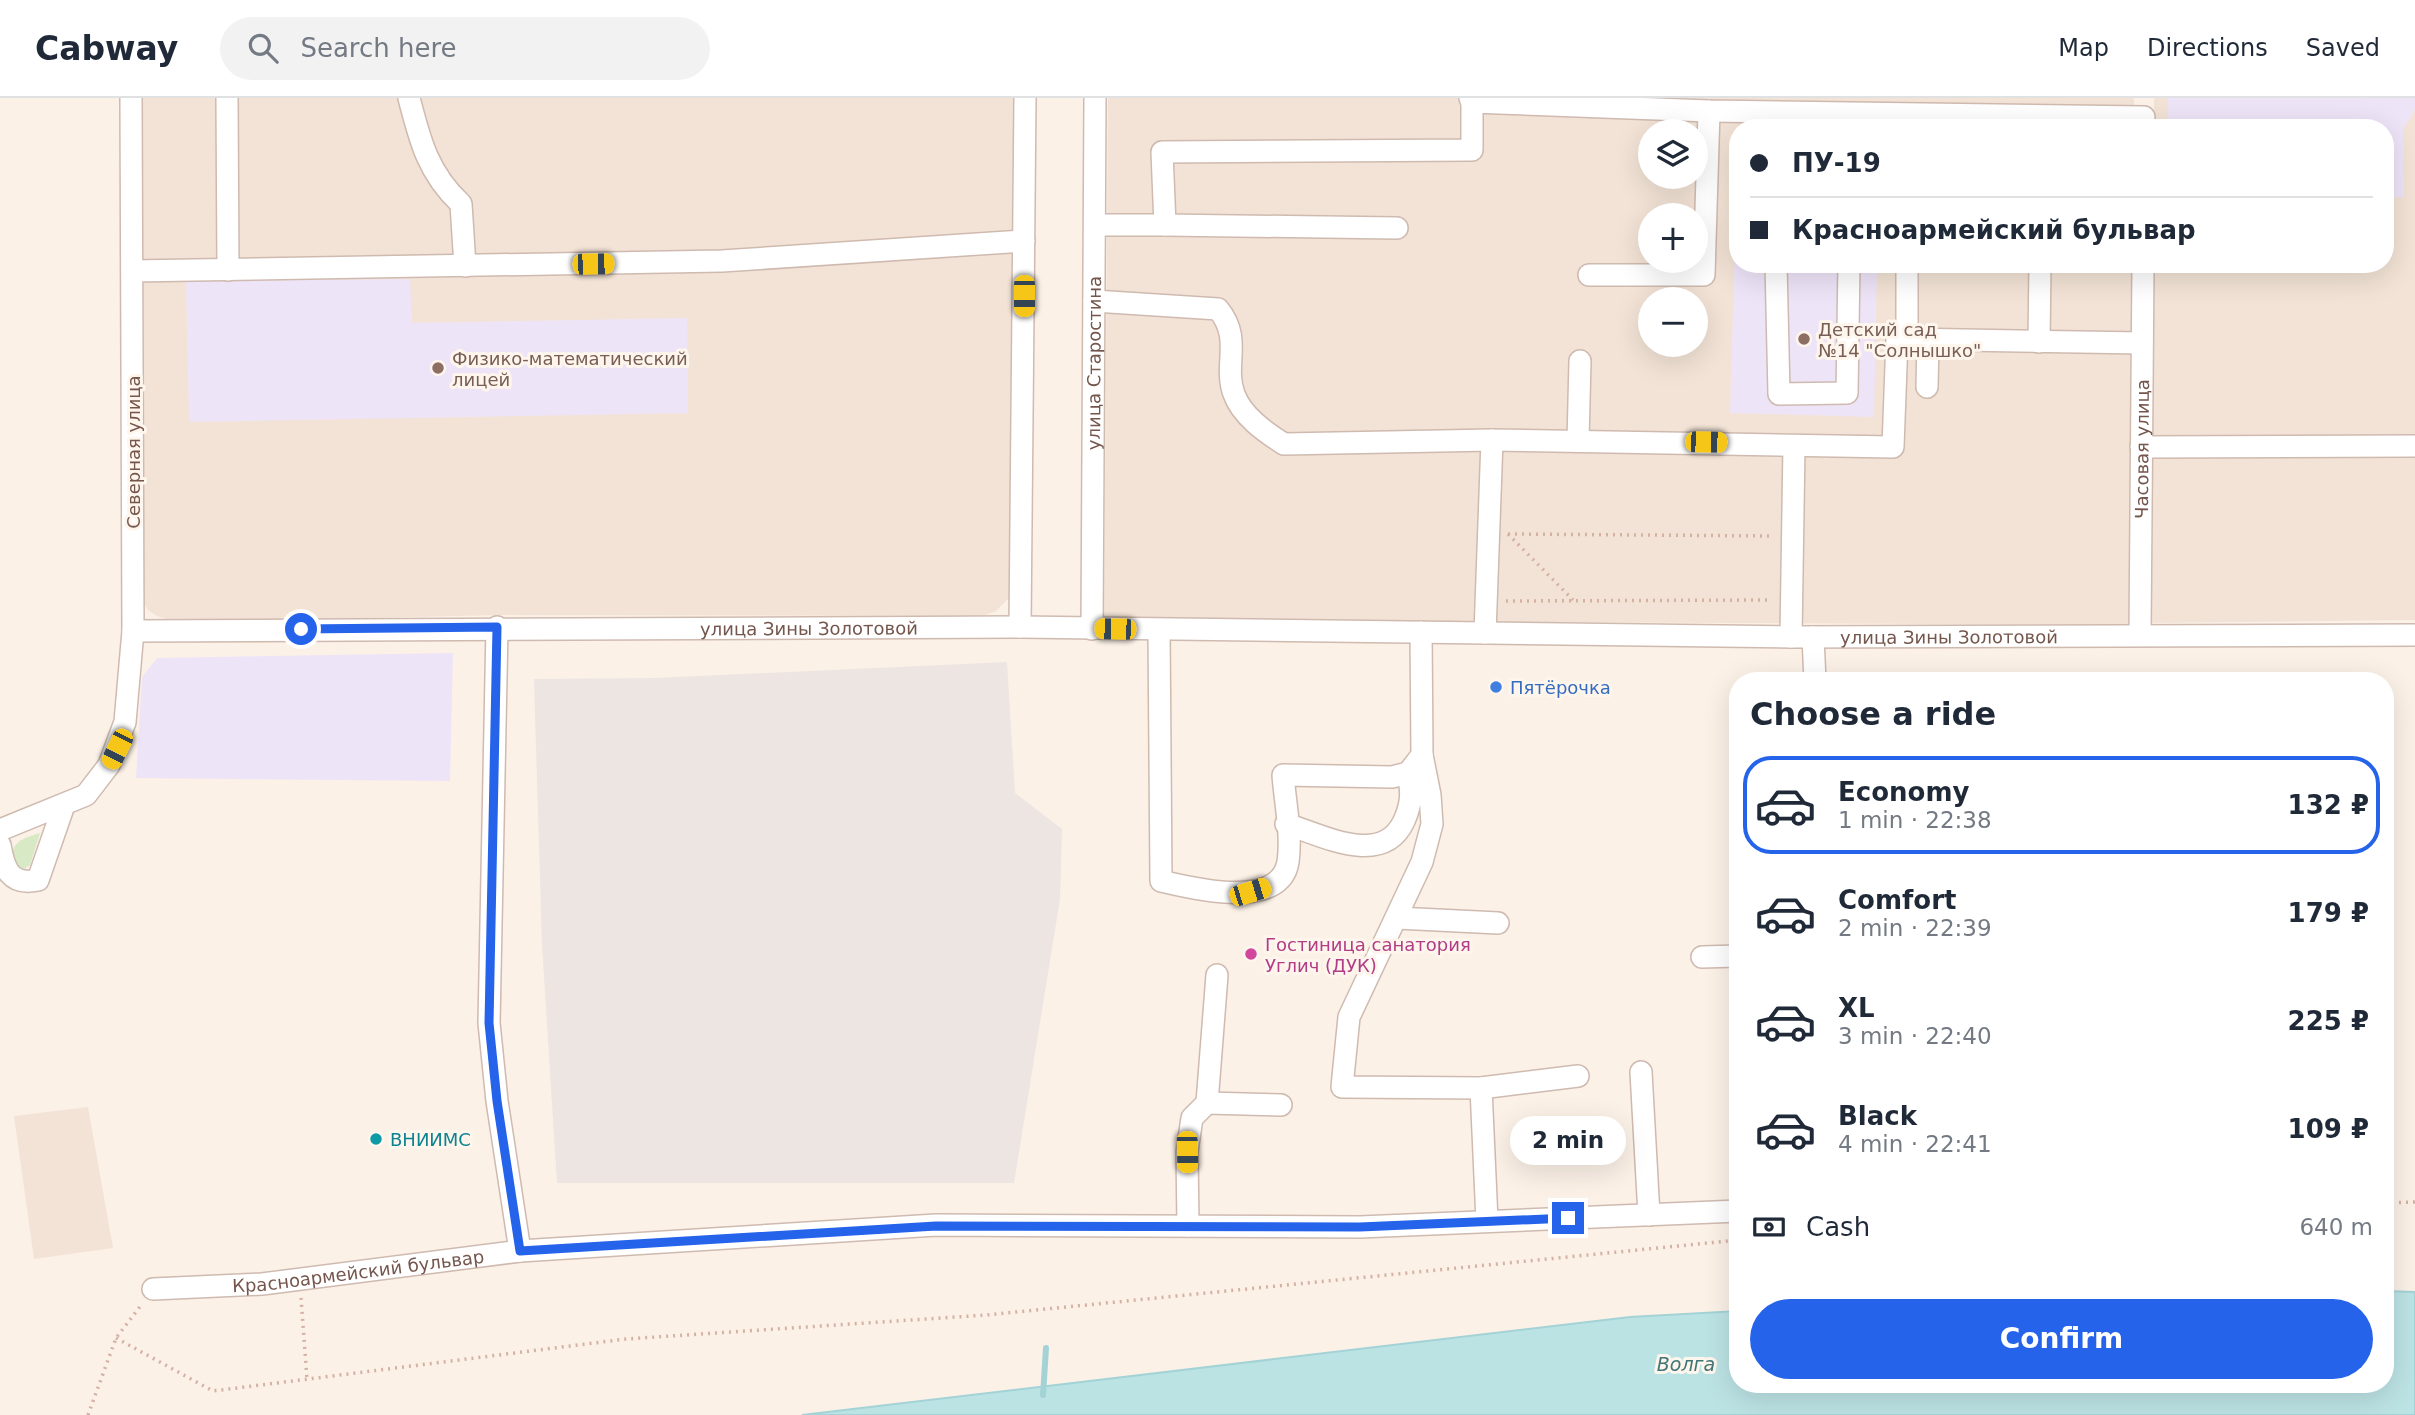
<!DOCTYPE html>
<meta charset="utf-8">
<style>
:root{--surface:#fff;--page:#f2f2f3;--text:#1f2937;--muted:#747a83;--line:#e0e1e3;--accent:#2563eb}
body{margin:0;font-family:"DejaVu Sans",sans-serif;background:var(--page);color:var(--text);height:100vh;display:flex;flex-direction:column;font-size:26px;white-space:nowrap}
*{box-sizing:border-box;margin:0}
p{font-size:23px;color:var(--muted)}
.icon{flex:none;width:38px;height:38px;fill:none;stroke:currentColor;stroke-width:2;stroke-linecap:round;stroke-linejoin:round}
.map{position:relative;flex:1;overflow:hidden}
.drawer{position:absolute;left:1729px;top:574px;width:665px;height:721px;display:flex;flex-direction:column;background:var(--surface);border-radius:28px;box-shadow:0 7px 28px #0002}
.drawer>*{flex:none}
.guide{position:absolute;left:1729px;top:21px;width:665px;height:154px;border-radius:28px;box-shadow:0 7px 28px #0002;display:grid;align-content:center;height:154px;padding:0 21px;background:var(--surface)}
.tools{position:absolute;left:1638px;top:21px;display:grid;gap:14px}
.tools a{display:grid;place-items:center;width:70px;height:70px;border-radius:50%;background:var(--surface);box-shadow:0 7px 28px #0002;font-size:35px}
.end{position:absolute;width:32px;height:32px;margin:-16px;border:9px solid #2563eb;background:#fff;box-shadow:0 0 0 4px #fff}
.from{border-radius:50%}
.bubble{position:absolute;height:49px;border-radius:24px;background:var(--surface);box-shadow:0 7px 28px #0002;font-size:23px;font-weight:700;line-height:49px;text-align:center}
.car{position:absolute;width:21px;height:42px;margin:-21px -10px;border-radius:9px;box-shadow:0 0 5px 2px #0007;background:linear-gradient(#f5c518 24%,#345 0 40%,#f5c518 0 76%,#345 0 86%,#f5c518 0)}
.guide b{display:flex;align-items:center;gap:24px;height:66px;font-size:26px}
.guide b+b{border-top:2px solid var(--line)}
.guide i{width:18px;height:18px;background:var(--text)}
ul{padding:0;list-style:none}
li{display:flex;align-items:center;gap:21px;height:98px;margin:0 14px 10px;padding:0 7px;border:4px solid transparent;border-radius:28px}
li div{flex:1}
li b{display:block;font-size:26px}
li em{font-style:normal;font-weight:700}
li.current{border-color:var(--accent)}
li>.icon{width:63px;height:63px;stroke-width:1.5}
h2{padding:0 21px;font-size:32px;line-height:84px}
.pay{display:flex;align-items:center;gap:18px;height:77px;padding:0 21px;font-size:26px}
.pay p{margin-inline-start:auto}
.cta{display:flex;gap:14px;margin-top:auto;padding:14px 21px}
.cta a{flex:1;height:80px;border-radius:42px;background:var(--accent);color:#fff;font-size:28px;font-weight:700;line-height:80px;text-align:center}
header{display:flex;align-items:center;gap:42px;box-sizing:border-box;height:98px;padding:0 35px;background:var(--surface);border-bottom:2px solid var(--line)}
header strong{font-size:33px}
nav{display:flex;gap:38px;margin-inline-start:auto;font-size:24px}
.search{width:490px;height:63px;background:var(--page);display:flex;align-items:center;gap:18px;box-sizing:border-box;padding:0 24px;border-radius:38px;color:var(--muted);font-size:26px}
.map>svg:first-child{display:block}
.residential{fill:#f3e3d6;fill-rule:evenodd}
.industrial{fill:#ece5e1}
.education{fill:#eee4f8}
.green{fill:#d8e9c6}
.water{fill:#bce3e4;stroke:#a3d3d6;stroke-width:2}
.lines{fill:none;stroke-linecap:round;stroke-linejoin:round}
.stream{stroke:#a3d3d6;stroke-width:6}
.minor-casing{stroke:#cfbab0;stroke-width:24}
.path{stroke:#d5b1a3;stroke-width:3.5;stroke-dasharray:2 5;stroke-linecap:butt}
.minor{stroke:#fff;stroke-width:21}
.route{stroke:#2563eb;stroke-width:9}
.education-dot{fill:#8d6e63;stroke:#fef6ed;stroke-width:2.5}
.shop-dot{fill:#3f7fe0;stroke:#fef6ed;stroke-width:2.5}
.hotel-dot{fill:#d1479c;stroke:#fef6ed;stroke-width:2.5}
.culture-dot{fill:#0f9aa8;stroke:#fef6ed;stroke-width:2.5}
.labels{text-anchor:middle;dominant-baseline:central;stroke-width:6;stroke-linejoin:round;paint-order:stroke}
.education-label{font-size:18px;fill:#785e54;stroke:#fef6ed;text-anchor:start}
.street-label{font-size:18px;fill:#74564c;stroke:#fef6ed}
.shop-label{font-size:18px;fill:#366cbe;stroke:#fef6ed;text-anchor:start}
.hotel-label{font-size:18px;fill:#b23c85;stroke:#fef6ed;text-anchor:start}
.culture-label{font-size:18px;fill:#0d838f;stroke:#fef6ed;text-anchor:start}
.water-label{font-size:19px;font-style:italic;fill:#417678;stroke:#fef6ed}
</style>
<header>
<strong>Cabway</strong>
<div class="search"><svg class="icon" aria-label="search" viewBox="0 0 24 24"><circle cx="10" cy="10" r="6"/><path d="M15 15l6 6"/></svg>Search here</div>
<nav><a>Map</a><a>Directions</a><a>Saved</a></nav>
</header>
<div class="map">
<svg width="2415" height="1317" viewBox="0 0 2415 1317">
<rect width="100%" height="100%" fill="#fbf1e7"/>
<!-- residential -->
<g class="residential">
<polygon points="143,0 1014,0 1013,468 1009,500 996,513 985,517 968,518 503,517 192,524 172,523 157,518 148,512 142,502"/>
<path d="M1108 0H2134V30H1738V166H2134L2132 527 1104 522ZM1650 33H1696V79H1650ZM1650 117H1696V163H1650ZM1650 201H1696V247H1650Z"/>
<polygon points="2154,0 2415,0 2415,522 2150,525 2153,166 2385,166 2385,30 2154,30"/>
<polygon points="88,1009 113,1150 34,1161 14,1018"/>
</g>
<!-- industrial -->
<polygon class="industrial" points="1007,564 1015,695 1062,731 1060,801 1014,1085 557,1085 542,847 534,581 655,580"/>
<!-- education -->
<g class="education">
<polygon points="2168,0 2415,0 2415,12 2403,31 2404,99 2385,100 2385,30 2168,30"/>
<polygon points="1738,40 1738,166 1877,166 1874,319 1730,315"/>
<polygon points="410,181 412,225 687,220 688,315 189,324 186,183"/>
<polygon points="453,555 450,683 136,680 142,579 157,560"/>
</g>
<!-- green -->
<path class="green" d="M40 735 30 767 24 771 16 769C6 746 20 741 40 735Z"/>
<!-- water -->
<polygon class="water" points="2385,1193 2415,1194 2415,1317 802,1317 1630,1219 1738,1213 1738,1286 2385,1286"/>
<g class="lines">
<!-- stream -->
<polyline class="stream" points="1043,1297 1046,1250"/>
<defs>
<g id="minor">
<polyline points="227,0 228,172"/>
<path d="M409 0C420 43 428 75 461 106L465 168"/>
<polyline points="1470,0 1472,4 1709,13 2144,19"/>
<polyline points="1095,127 1165,127 1162,54 1472,52 1472,4"/>
<polyline points="1165,127 1397,130"/>
<polyline points="1776,166 1779,296 1847,295 1849,166"/>
<polyline points="1907,166 1907,241 2142,245"/>
<polyline points="132,173 722,163 1024,143"/>
<polyline points="1589,177 1704,177 1709,13"/>
<path d="M1094 203 1218 211C1243 241 1223 266 1234 296 1242 318 1265 334 1284 346L1492 342 1485 535"/>
<polyline points="2039,244 2040,166"/>
<polyline points="1927,289 1928,242"/>
<polyline points="1492,342 1893,349 1897,241 1907,241"/>
<polyline points="1578,343 1580,263"/>
<polyline points="2141,349 2415,348"/>
<polyline points="497,529 489,925 497,1003 520,1153"/>
<polyline points="1020,529 1025,0"/>
<path id="s1" d="M1092 531 1095 0"/>
<path d="M1159 532 1161 783C1191 790 1280 813 1288 764 1292 737 1285 704 1283 677L1392 679 1408 675 1422 657 1421 534"/>
<path id="s2" d="M133 533 1020 529 1791 539 2415 537"/>
<path id="s3" d="M2140 537 2143 166"/>
<polyline points="1791,539 1794,348"/>
<polyline points="1813,539 1815,583"/>
<polyline points="1422,657 1430,697 1432,726 1422,764 1349,919 1342,989 1481,990 1578,978"/>
<path d="M1286 726C1322 737 1382 770 1404 723 1412 705 1412 694 1408 675"/>
<polyline points="0,732 86,697 109,667 125,624 133,533 131,0"/>
<path d="M0 747C4 771 10 788 38 782L64 707"/>
<polyline points="1397,820 1498,825"/>
<polyline points="1702,859 1738,858"/>
<polyline points="1641,974 1649,1117"/>
<polyline points="1481,990 1487,1123"/>
<polyline points="1207,1005 1281,1007"/>
<polyline points="1188,1128 1187,1054 1192,1020 1207,1005 1217,877"/>
<path id="s4" d="M153 1191 262 1186 520 1153 936 1127 1360 1129 1738 1113"/>
</g>
</defs>
<!-- minor casing -->
<use href="#minor" class="minor-casing"/>
<!-- path -->
<g class="path">
<polyline points="1508,436 1773,438"/>
<polyline points="1508,436 1573,502"/>
<polyline points="1506,503 1771,502"/>
<polyline points="2385,1105 2415,1104"/>
<polyline points="301,1200 307,1281"/>
<polyline points="116,1240 213,1293 626,1241 986,1217 1738,1142"/>
<polyline points="88,1317 116,1240 142,1206"/>
</g>
<!-- minor -->
<use href="#minor" class="minor"/>
</g>
<g class="lines">
<!-- route -->
<polyline class="route" points="301,531 497,529 489,925 497,1003 520,1153 936,1128 1360,1129 1568,1120"/>
</g>
<!-- markers -->
<g class="education-dot">
<circle cx="1804" cy="241" r="7"/>
<circle cx="438" cy="270" r="7"/>
</g>
<circle class="shop-dot" cx="1496" cy="589" r="7"/>
<circle class="hotel-dot" cx="1251" cy="856" r="7"/>
<circle class="culture-dot" cx="376" cy="1041" r="7"/>
<g class="labels">
<!-- education labels -->
<g class="education-label">
<text x="1818" y="231">Детский сад<tspan x="1818" dy="21">№14 "Солнышко"</tspan></text>
<text x="452" y="260">Физико-математический<tspan x="452" dy="21">лицей</tspan></text>
</g>
<!-- street labels -->
<g class="street-label">
<text stroke="none"><textPath href="#s1" startOffset="266">улица Старостина</textPath></text>
<text stroke="none"><textPath href="#s3" startOffset="186">Часовая улица</textPath></text>
<text transform="translate(133 354) rotate(-90)">Северная улица</text>
<text stroke="none"><textPath href="#s2" startOffset="676">улица Зины Золотовой</textPath></text>
<text stroke="none"><textPath href="#s2" startOffset="1816">улица Зины Золотовой</textPath></text>
<text stroke="none"><textPath href="#s4" startOffset="206">Красноармейский бульвар</textPath></text>
</g>
<!-- shop labels -->
<g class="shop-label">
<text x="1510" y="589">Пятёрочка</text>
</g>
<!-- hotel labels -->
<g class="hotel-label">
<text x="1265" y="846">Гостиница санатория<tspan x="1265" dy="21">Углич (ДУК)</tspan></text>
</g>
<!-- culture labels -->
<g class="culture-label">
<text x="390" y="1041">ВНИИМС</text>
</g>
<!-- water labels -->
<g class="water-label">
<text x="1686" y="1266">Волга</text>
</g>
</g>
</svg>
<div class="tools">
<a><svg class="icon" aria-label="layers" viewBox="0 0 24 24"><path d="M12 4l9 5-9 5-9-5zM3 14l9 5 9-5"/></svg></a>
<a>+</a>
<a>−</a>
</div>
<i class="end from" style="left:301px;top:531px"></i>
<i class="end" style="left:1568px;top:1120px"></i>
<div class="bubble" style="left:1510px;top:1018px;width:116px">2 min</div>
<i class="car" style="left:593px;top:166px;rotate:89deg"></i>
<i class="car" style="left:1024px;top:198px;rotate:180deg"></i>
<i class="car" style="left:1706px;top:344px;rotate:91deg"></i>
<i class="car" style="left:1115px;top:531px;rotate:271deg"></i>
<i class="car" style="left:117px;top:651px;rotate:206deg"></i>
<i class="car" style="left:1250px;top:794px;rotate:73deg"></i>
<i class="car" style="left:1187px;top:1054px;rotate:179deg"></i>
<div class="guide">
<b><i class="from"></i>ПУ-19</b>
<b><i></i>Красноармейский бульвар</b>
</div>
<section class="drawer">
<h2>Choose a ride</h2>
<ul>
<li class="current"><svg class="icon" aria-label="car" viewBox="0 0 24 24"><path d="M5 17H2v-5l4-1 3-4h7l3 4 3 1v5h-3M9 17h6M6 11h13"/><circle cx="7" cy="17" r="2"/><circle cx="17" cy="17" r="2"/></svg><div><b>Economy</b><p>1 min · 22:38</p></div><em>132 ₽</em></li>
<li><svg class="icon" aria-label="car" viewBox="0 0 24 24"><path d="M5 17H2v-5l4-1 3-4h7l3 4 3 1v5h-3M9 17h6M6 11h13"/><circle cx="7" cy="17" r="2"/><circle cx="17" cy="17" r="2"/></svg><div><b>Comfort</b><p>2 min · 22:39</p></div><em>179 ₽</em></li>
<li><svg class="icon" aria-label="car" viewBox="0 0 24 24"><path d="M5 17H2v-5l4-1 3-4h7l3 4 3 1v5h-3M9 17h6M6 11h13"/><circle cx="7" cy="17" r="2"/><circle cx="17" cy="17" r="2"/></svg><div><b>XL</b><p>3 min · 22:40</p></div><em>225 ₽</em></li>
<li><svg class="icon" aria-label="car" viewBox="0 0 24 24"><path d="M5 17H2v-5l4-1 3-4h7l3 4 3 1v5h-3M9 17h6M6 11h13"/><circle cx="7" cy="17" r="2"/><circle cx="17" cy="17" r="2"/></svg><div><b>Black</b><p>4 min · 22:41</p></div><em>109 ₽</em></li>
</ul>
<div class="pay"><svg class="icon" aria-label="cash" viewBox="0 0 24 24"><path d="M3 7h18v10H3z"/><circle cx="12" cy="12" r="2"/></svg>Cash<p>640 m</p></div>
<div class="cta"><a>Confirm</a></div>
</section>
</div>
